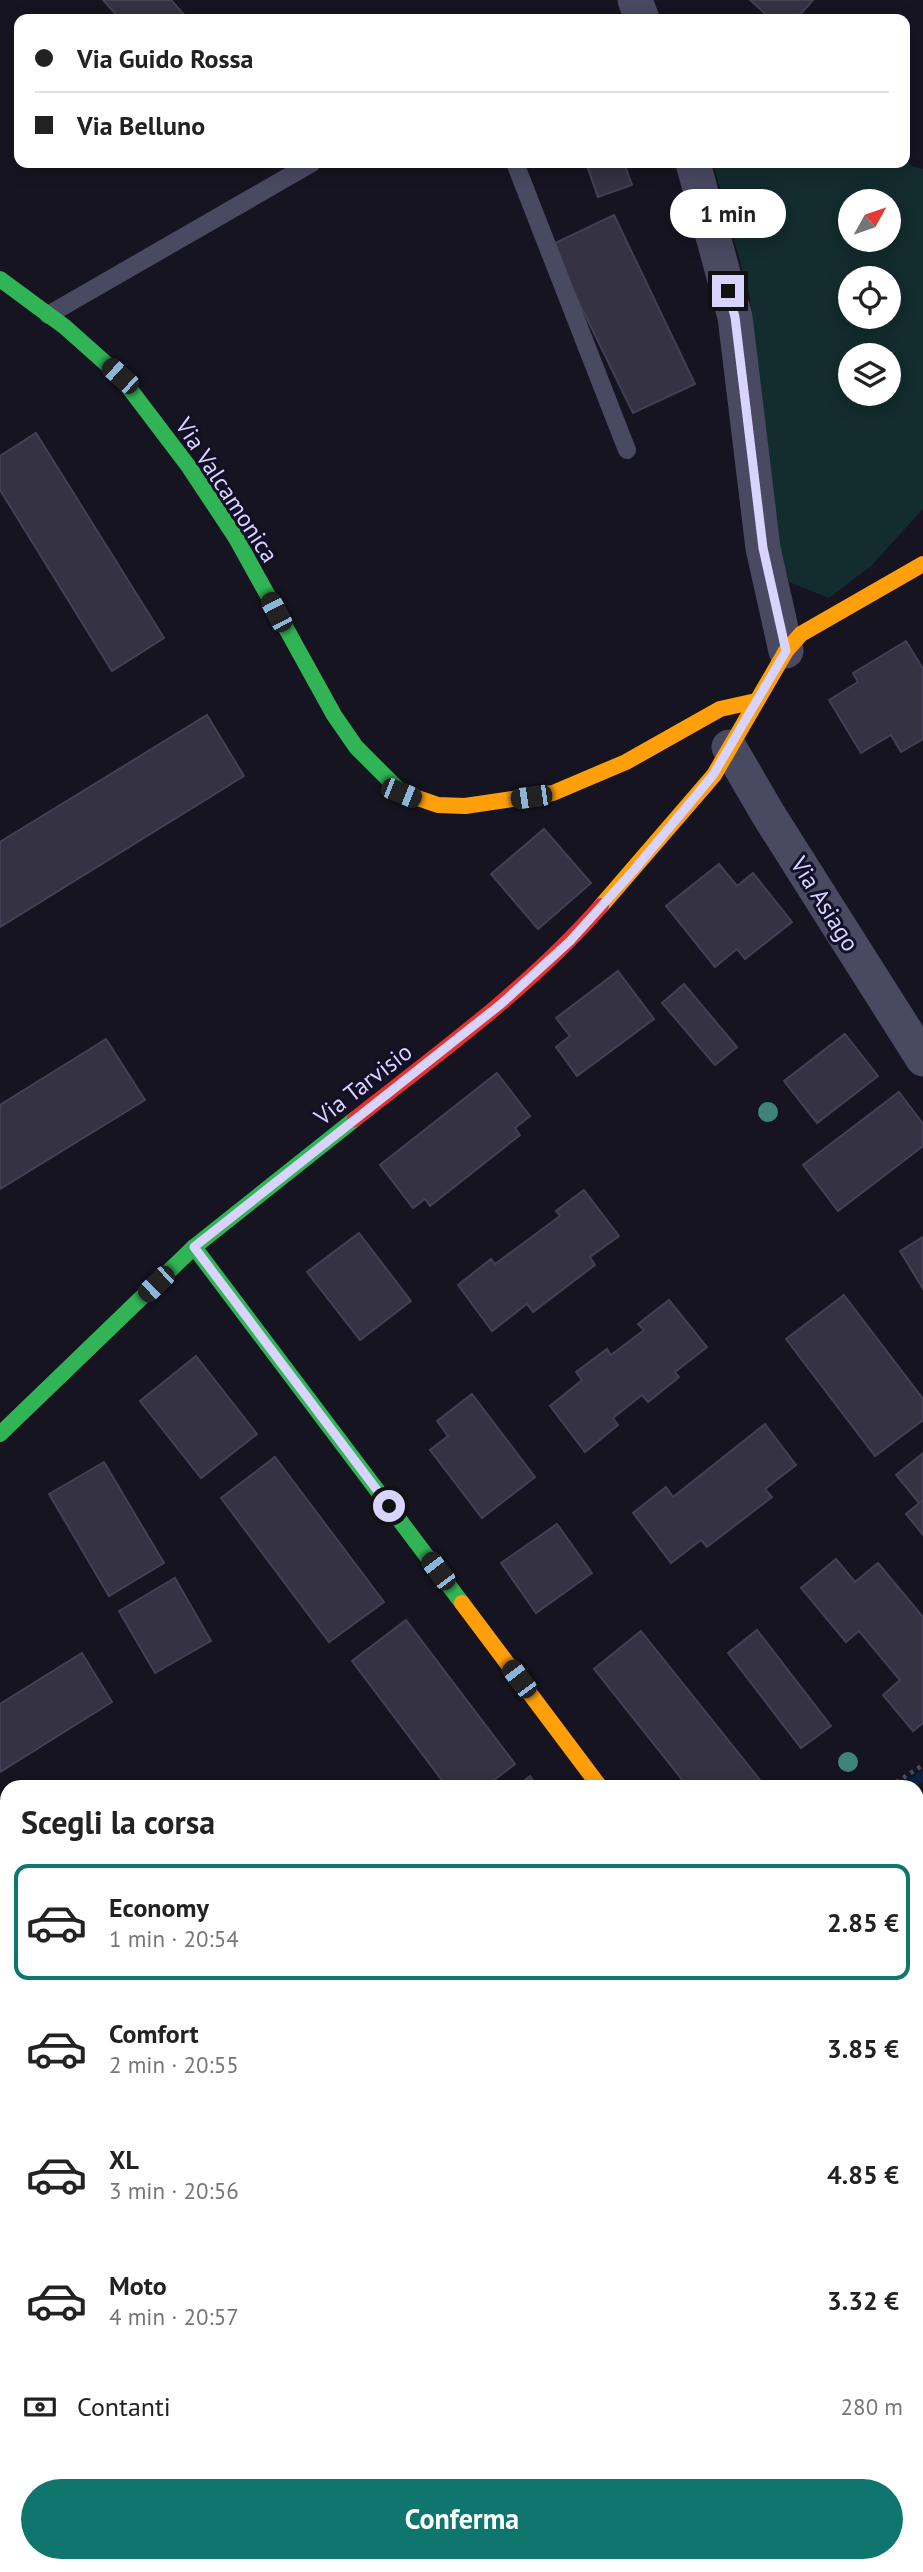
<!DOCTYPE html>
<html lang="it">
<meta charset="utf-8">
<style>
:root{--surface:#fff;--page:#f2f2f2;--text:#222;--muted:#767676;--line:#e0e0e0;--accent:#0f766e}
body{margin:0;font-family:"PT Sans",sans-serif;background:var(--page);color:var(--text);height:100vh;display:flex;flex-direction:column;font-size:26px;white-space:nowrap}
*{box-sizing:border-box;margin:0}
p{font-size:23px;color:var(--muted)}
.icon{flex:none;width:38px;height:38px;fill:none;stroke:currentColor;stroke-width:2;stroke-linecap:round;stroke-linejoin:round}
.map{position:relative;flex:1;overflow:hidden}
.panel{position:absolute;left:0px;top:1780px;width:924px;height:793px;display:flex;flex-direction:column;background:var(--surface);border-radius:21px 21px 0 0;box-shadow:0 4px 18px #0003}
.panel>*{flex:none}
.guide{position:absolute;left:14px;top:14px;width:896px;height:154px;border-radius:14px;box-shadow:0 4px 18px #0003;display:grid;align-content:center;height:154px;padding:0 21px;background:var(--surface)}
.needle{width:46px;rotate:50deg}
.controls{position:absolute;left:838px;top:189px;display:grid;gap:14px}
.controls a{display:grid;place-items:center;width:63px;height:63px;border-radius:50%;background:var(--surface);box-shadow:0 4px 18px #0003;font-size:35px}
.end{position:absolute;width:32px;height:32px;margin:-16px;border:9px solid #d9d4ff;background:#111;box-shadow:0 0 0 4px #111}
.from{border-radius:50%}
.bubble{position:absolute;height:49px;border-radius:24px;background:var(--surface);box-shadow:0 4px 18px #0003;font-size:23px;font-weight:800;line-height:49px;text-align:center}
.car{position:absolute;width:21px;height:42px;margin:-21px -10px;border-radius:9px;box-shadow:0 0 5px 2px #0007;background:linear-gradient(#222 24%,#8ab4d8 0 40%,#222 0 76%,#8ab4d8 0 86%,#222 0)}
.guide b{display:flex;align-items:center;gap:24px;height:66px;font-size:26px}
.guide b+b{border-top:2px solid var(--line)}
.guide i{width:18px;height:18px;background:var(--text)}
ul{padding:0;list-style:none}
li{display:flex;align-items:center;gap:21px;height:116px;margin:0 14px 10px;padding:0 7px;border:4px solid transparent;border-radius:14px}
li div{flex:1}
li b{display:block;font-size:26px}
li em{font-style:normal;font-weight:800}
li.active{border-color:var(--accent)}
li>.icon{width:63px;height:63px;stroke-width:1.5}
h2{padding:0 21px;font-size:32px;line-height:84px}
.pay{display:flex;align-items:center;gap:18px;height:77px;padding:0 21px;font-size:26px}
.pay p{margin-inline-start:auto}
.action{display:flex;gap:14px;margin-top:auto;padding:14px 21px}
.action a{flex:1;height:80px;border-radius:42px;background:var(--accent);color:#fff;font-size:28px;font-weight:800;line-height:80px;text-align:center}
.map>svg:first-child{display:block}
.green{fill:#132c2d;fill-rule:evenodd}
.lines{fill:none;stroke-linecap:round;stroke-linejoin:round}
.stream{stroke:#0d2144;stroke-width:10}
.building{fill:#343243;stroke:#433f54;stroke-width:2}
.path{stroke:#44505f;stroke-width:4.5;stroke-dasharray:3.5 5;stroke-linecap:butt}
.lane{stroke:#4a4962;stroke-width:18}
.street{stroke:#4a4962;stroke-width:35}
.fast{stroke:#30b455;stroke-width:16}
.slow{stroke:#ff9f0a;stroke-width:16}
.jam{stroke:#e5322d;stroke-width:16}
.tree{fill:#3e8478}
.route{stroke:#d9d4ff;stroke-width:9}
.labels{text-anchor:middle;dominant-baseline:central;stroke-width:6;stroke-linejoin:round;paint-order:stroke}
.street-label{font-size:24px;fill:#d9d4ff;stroke:#130f26}
</style>
<div class="map">
<svg width="923" height="2572" viewBox="0 0 923 2572">
<rect width="100%" height="100%" fill="#161421"/>
<!-- green -->
<g class="green">
<path d="M905 158 912 166 923 169V509L871 566 829 598 789 582 779 543 750 298 713 163H905ZM850 201H889V240H850ZM850 278H889V317H850ZM850 355H889V394H850Z"/>
<polygon points="7,2384 7,2557 0,2561 0,2388"/>
</g>
<g class="lines">
<!-- stream -->
<g class="stream">
<polyline points="907,1787 923,1776"/>
<polyline points="0,2348 7,2344"/>
</g>
</g>
<!-- building -->
<g class="building">
<polygon points="103,0 171,0 188,19 120,19"/>
<polygon points="750,0 813,0 796,19 771,19"/>
<polygon points="586,163 624,163 632,185 598,197"/>
<polygon points="614,215 695,384 633,413 551,245"/>
<polygon points="36,433 164,638 112,671 0,490 0,456"/>
<polygon points="906,641 923,669 923,739 901,752 891,735 861,753 829,700 858,682 853,673"/>
<polygon points="207,715 244,776 0,927 0,842"/>
<polygon points="544,829 591,883 538,929 491,874"/>
<polygon points="719,864 737,886 753,873 792,922 745,959 737,949 715,967 666,906"/>
<polygon points="618,971 654,1019 577,1076 556,1047 570,1036 556,1018"/>
<polygon points="684,984 737,1047 715,1065 662,1003"/>
<polygon points="845,1034 878,1076 817,1123 784,1081"/>
<polygon points="106,1039 145,1100 0,1189 0,1105"/>
<polygon points="497,1073 530,1116 515,1128 520,1135 430,1206 425,1199 413,1208 380,1165"/>
<polygon points="899,1092 923,1124 923,1146 838,1211 803,1165"/>
<polygon points="584,1190 619,1236 590,1257 595,1265 533,1312 527,1304 492,1331 458,1285 491,1259 495,1264 560,1216 556,1211"/>
<polygon points="359,1233 411,1301 360,1340 307,1272"/>
<polygon points="923,1237 923,1289 900,1251"/>
<polygon points="844,1295 923,1399 923,1420 875,1456 786,1339"/>
<polygon points="669,1300 707,1347 675,1372 679,1377 648,1402 642,1395 613,1418 618,1425 585,1452 550,1406 582,1380 576,1372 607,1349 611,1355 644,1330 638,1324"/>
<polygon points="196,1356 257,1434 201,1478 140,1401"/>
<polygon points="472,1394 535,1477 482,1518 430,1450 448,1436 437,1421"/>
<polygon points="765,1424 796,1465 765,1489 772,1497 707,1547 701,1540 671,1563 633,1513 666,1487 673,1497"/>
<polygon points="923,1453 923,1500 919,1503 896,1475"/>
<polygon points="275,1457 384,1602 329,1642 221,1498"/>
<polygon points="104,1462 164,1563 109,1596 49,1494"/>
<polygon points="923,1500 923,1535 906,1514"/>
<polygon points="557,1524 592,1573 536,1613 501,1563"/>
<polygon points="836,1559 855,1582 878,1563 923,1617 923,1723 913,1731 883,1695 900,1680 859,1631 846,1642 801,1588"/>
<polygon points="175,1578 211,1641 155,1673 119,1611"/>
<polygon points="406,1620 515,1764 485,1787 447,1787 352,1661"/>
<polygon points="757,1630 831,1726 801,1748 728,1653"/>
<polygon points="641,1631 764,1785 762,1787 688,1787 594,1669"/>
<polygon points="82,1653 112,1702 0,1772 0,1704"/>
<polygon points="530,1776 538,1787 516,1787"/>
<polygon points="923,1936 923,2022 917,2025 917,1940"/>
<polygon points="0,1964 7,1975 7,2076 0,2064"/>
<polygon points="923,2128 923,2200 917,2204 917,2131"/>
<polygon points="7,2132 7,2219 6,2220 0,2211 0,2136"/>
<polygon points="917,2431 923,2443 923,2452 917,2455"/>
<polygon points="917,2461 923,2474 923,2490 917,2493"/>
<polygon points="192,2566 231,2566 235,2572 180,2572"/>
<polygon points="254,2566 331,2566 336,2572 258,2572"/>
<polygon points="691,2566 710,2566 714,2572 680,2572"/>
<polygon points="720,2566 738,2566 725,2572"/>
</g>
<g class="lines">
<!-- path -->
<g class="path">
<polyline points="889,1787 923,1765"/>
<polyline points="0,2409 7,2404"/>
</g>
<!-- lane -->
<g class="lane">
<polyline points="515,163 627,450"/>
<polyline points="48,315 312,163"/>
<polyline points="7,1881 7,1894"/>
</g>
<!-- street -->
<g class="street">
<polyline points="635,0 642,19"/>
<polyline points="693,163 735,317 763,548 786,651"/>
<polyline points="729,747 768,814 923,1059"/>
<polyline points="0,2299 7,2295"/>
<polyline points="917,2374 923,2371"/>
<polyline points="376,2566 379,2572"/>
<polyline points="541,2572 554,2566"/>
</g>
<!-- fast -->
<g class="fast">
<polyline points="0,279 65,327 120,376 189,467 236,538 334,715 356,747 401,792 406,794"/>
<polyline points="194,1247 462,1603"/>
<polyline points="0,1434 194,1247 355,1119"/>
<polyline points="917,2082 923,2079"/>
<polyline points="115,2572 126,2566"/>
</g>
<!-- slow -->
<g class="slow">
<polyline points="406,794 438,805 465,806 553,793 626,762 720,709 756,701"/>
<polyline points="601,906 714,775 786,651 801,634 923,564"/>
<polyline points="462,1603 600,1787"/>
</g>
<!-- jam -->
<path class="jam" d="M355 1119C440 1052 529 988 601 906"/>
</g>
<!-- trees -->
<g class="tree">
<circle cx="768" cy="1112" r="10"/>
<circle cx="848" cy="1762" r="10"/>
</g>
<g class="lines">
<!-- route -->
<polyline class="route" points="389,1506 194,1247 501,1004 570,941 634,870 713,775 786,651 763,548 735,317 728,291"/>
</g>
<g class="labels">
<!-- street labels -->
<g class="street-label">
<text transform="translate(227 490) rotate(57)">Via Valcamonica</text>
<text transform="translate(825 904) rotate(58)">Via Asiago</text>
<text transform="translate(363 1084) rotate(-38)">Via Tarvisio</text>
</g>
</g>
</svg>
<div class="controls">
<a><svg class="needle" viewBox="-14 -14 28 28"><path d="M0-13l5 13h-10z" fill="#e53935"/><path d="M0 13l5-13h-10z" fill="#767676"/></svg></a>
<a><svg class="icon" aria-label="locate" viewBox="0 0 24 24"><circle cx="12" cy="12" r="6"/><path d="M12 2v4M12 18v4M2 12h4M18 12h4"/></svg></a>
<a><svg class="icon" aria-label="layers" viewBox="0 0 24 24"><path d="M12 4l9 5-9 5-9-5zM3 14l9 5 9-5"/></svg></a>
</div>
<i class="end from" style="left:389px;top:1506px"></i>
<i class="end" style="left:728px;top:291px"></i>
<div class="bubble" style="left:670px;top:189px;width:116px">1 min</div>
<i class="car" style="left:120px;top:376px;rotate:312deg"></i>
<i class="car" style="left:276px;top:612px;rotate:332deg"></i>
<i class="car" style="left:401px;top:793px;rotate:112deg"></i>
<i class="car" style="left:531px;top:797px;rotate:262deg"></i>
<i class="car" style="left:156px;top:1284px;rotate:226deg"></i>
<i class="car" style="left:438px;top:1571px;rotate:323deg"></i>
<i class="car" style="left:519px;top:1679px;rotate:323deg"></i>
<div class="guide">
<b><i class="from"></i>Via Guido Rossa</b>
<b><i></i>Via Belluno</b>
</div>
<section class="panel">
<h2>Scegli la corsa</h2>
<ul>
<li class="active"><svg class="icon" aria-label="car" viewBox="0 0 24 24"><path d="M5 17H2v-5l4-1 3-4h7l3 4 3 1v5h-3M9 17h6M6 11h13"/><circle cx="7" cy="17" r="2"/><circle cx="17" cy="17" r="2"/></svg><div><b>Economy</b><p>1 min · 20:54</p></div><em>2.85 €</em></li>
<li><svg class="icon" aria-label="car" viewBox="0 0 24 24"><path d="M5 17H2v-5l4-1 3-4h7l3 4 3 1v5h-3M9 17h6M6 11h13"/><circle cx="7" cy="17" r="2"/><circle cx="17" cy="17" r="2"/></svg><div><b>Comfort</b><p>2 min · 20:55</p></div><em>3.85 €</em></li>
<li><svg class="icon" aria-label="car" viewBox="0 0 24 24"><path d="M5 17H2v-5l4-1 3-4h7l3 4 3 1v5h-3M9 17h6M6 11h13"/><circle cx="7" cy="17" r="2"/><circle cx="17" cy="17" r="2"/></svg><div><b>XL</b><p>3 min · 20:56</p></div><em>4.85 €</em></li>
<li><svg class="icon" aria-label="car" viewBox="0 0 24 24"><path d="M5 17H2v-5l4-1 3-4h7l3 4 3 1v5h-3M9 17h6M6 11h13"/><circle cx="7" cy="17" r="2"/><circle cx="17" cy="17" r="2"/></svg><div><b>Moto</b><p>4 min · 20:57</p></div><em>3.32 €</em></li>
</ul>
<div class="pay"><svg class="icon" aria-label="cash" viewBox="0 0 24 24"><path d="M3 7h18v10H3z"/><circle cx="12" cy="12" r="2"/></svg>Contanti<p>280 m</p></div>
<div class="action"><a>Conferma</a></div>
</section>
</div>
